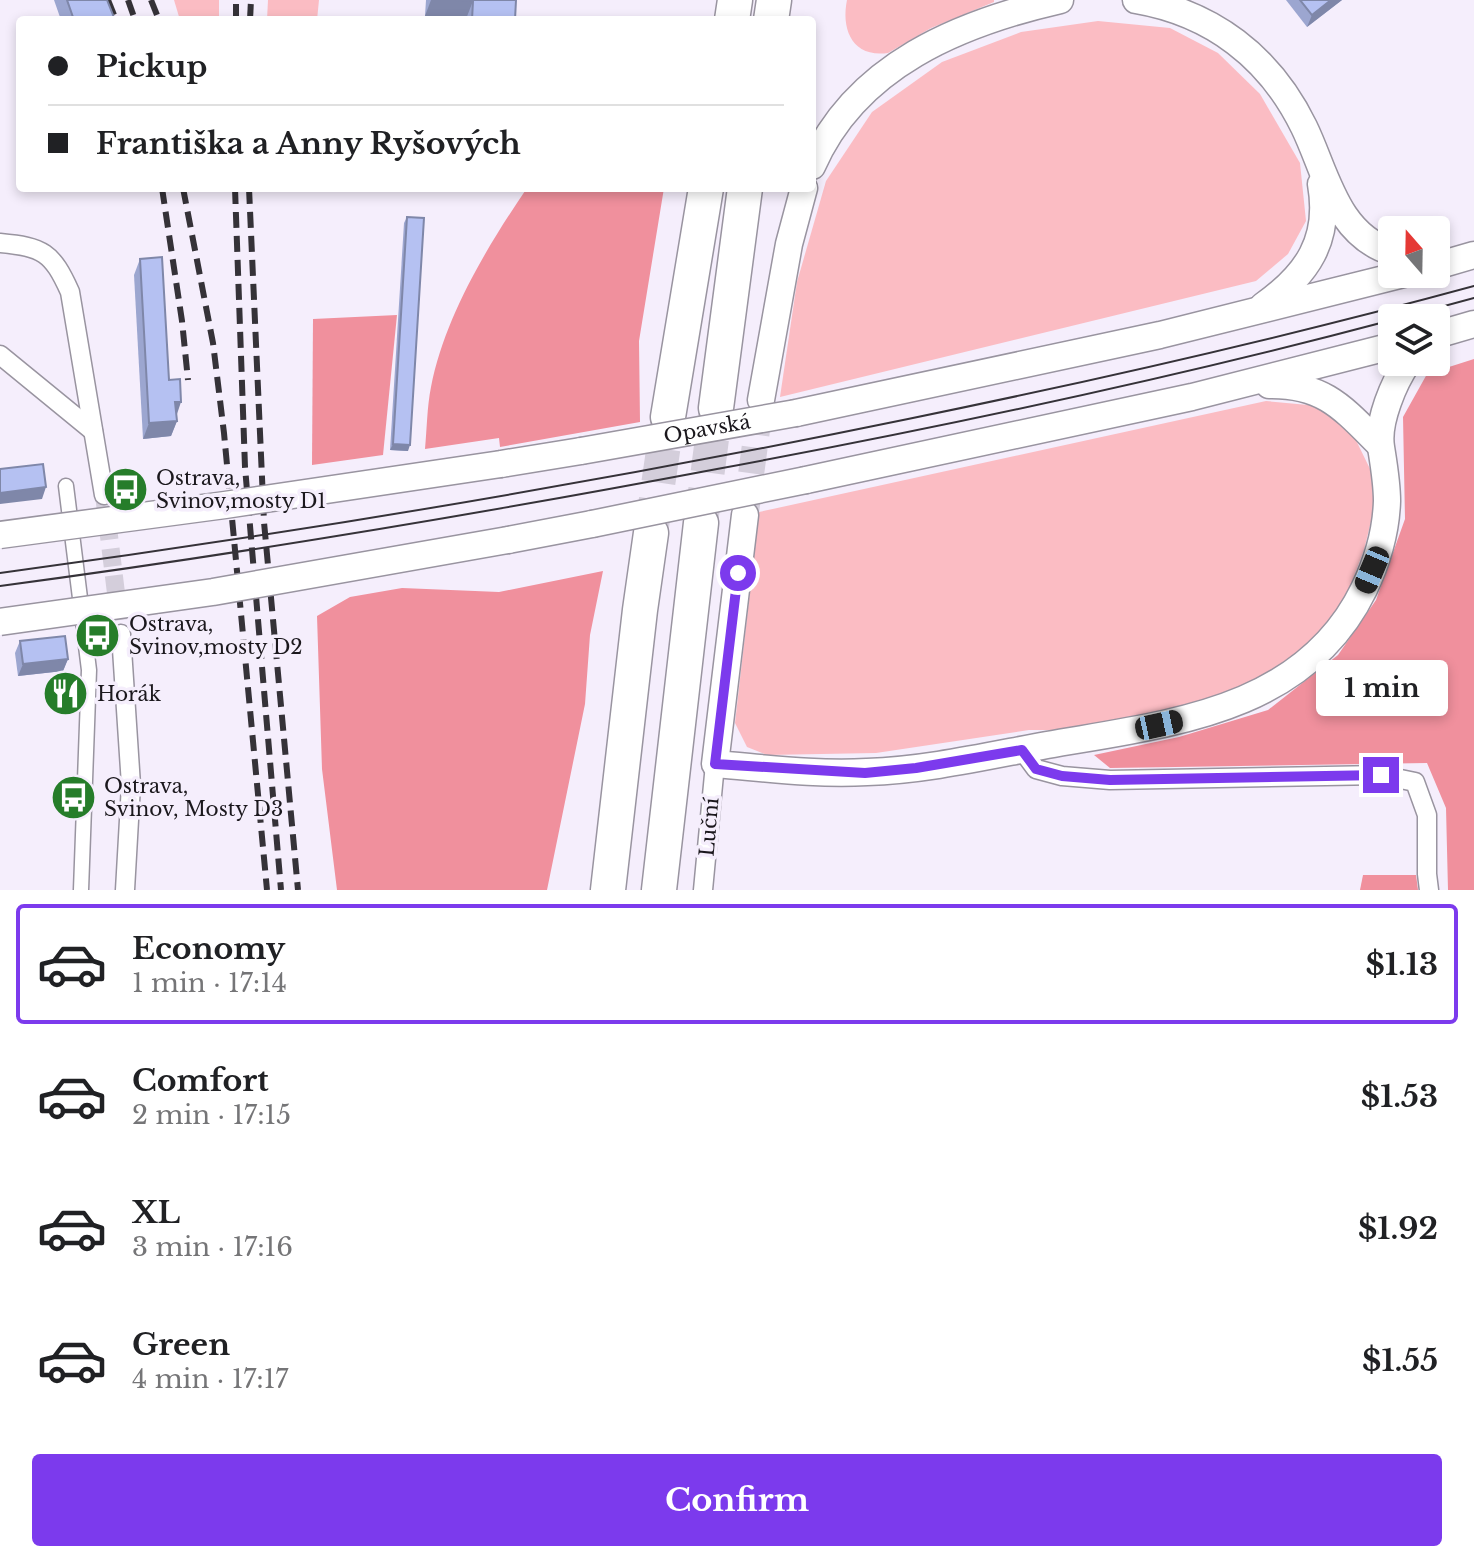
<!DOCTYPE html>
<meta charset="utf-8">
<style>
:root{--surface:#fff;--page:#f2f2f2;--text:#202124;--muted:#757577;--line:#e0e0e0;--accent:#7c3aed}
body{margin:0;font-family:"Libre Baskerville",serif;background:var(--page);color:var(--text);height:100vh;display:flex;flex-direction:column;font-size:30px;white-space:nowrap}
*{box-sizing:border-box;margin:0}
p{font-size:26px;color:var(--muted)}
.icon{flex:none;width:44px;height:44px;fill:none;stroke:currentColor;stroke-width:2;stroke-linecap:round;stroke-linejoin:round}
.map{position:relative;height:890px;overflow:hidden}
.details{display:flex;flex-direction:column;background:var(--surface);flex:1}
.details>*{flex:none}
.top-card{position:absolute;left:16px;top:16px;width:800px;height:176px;border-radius:8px;box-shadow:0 4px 12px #0003;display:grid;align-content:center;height:176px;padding:0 32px;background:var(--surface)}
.needle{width:52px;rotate:340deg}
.controls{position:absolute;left:1378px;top:216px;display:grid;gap:16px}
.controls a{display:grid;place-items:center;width:72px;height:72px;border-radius:8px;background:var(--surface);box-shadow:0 4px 12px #0003;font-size:40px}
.end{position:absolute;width:36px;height:36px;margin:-18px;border:10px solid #7c3aed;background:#fff;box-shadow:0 0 0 4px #fff}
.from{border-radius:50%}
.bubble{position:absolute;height:56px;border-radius:8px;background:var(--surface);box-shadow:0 4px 12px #0003;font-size:26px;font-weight:700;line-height:56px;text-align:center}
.car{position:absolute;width:24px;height:48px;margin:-24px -12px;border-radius:10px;box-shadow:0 0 6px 2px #0007;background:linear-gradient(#222 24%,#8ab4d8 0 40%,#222 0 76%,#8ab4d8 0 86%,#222 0)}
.top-card b{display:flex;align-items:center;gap:28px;height:76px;font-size:30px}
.top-card b+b{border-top:2px solid var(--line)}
.top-card i{width:20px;height:20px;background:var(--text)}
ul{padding:14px 0 0;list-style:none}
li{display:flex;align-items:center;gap:24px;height:120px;margin:0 16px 12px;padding:0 16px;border:4px solid transparent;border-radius:8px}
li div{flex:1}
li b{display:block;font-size:30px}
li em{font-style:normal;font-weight:700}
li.active{border-color:var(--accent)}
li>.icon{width:72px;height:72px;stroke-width:1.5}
.action{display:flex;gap:16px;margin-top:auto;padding:16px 32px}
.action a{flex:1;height:92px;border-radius:8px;background:var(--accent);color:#fff;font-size:32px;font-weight:700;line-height:92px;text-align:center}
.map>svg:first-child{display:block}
.green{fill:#fbbcc3}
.forest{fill:#f0909d}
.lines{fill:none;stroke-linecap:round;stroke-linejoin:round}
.minor-tunnel{stroke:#d4cedb;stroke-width:18;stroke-dasharray:18 9;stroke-linecap:butt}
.secondary-tunnel{stroke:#d4cedb;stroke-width:26;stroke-dasharray:26 13;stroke-linecap:butt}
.motorway-tunnel{stroke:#d4cedb;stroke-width:34;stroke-dasharray:34 17;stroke-linecap:butt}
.pedestrian-casing{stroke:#9994a0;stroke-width:17}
.minor-casing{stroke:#9994a0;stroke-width:21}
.secondary-casing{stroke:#9994a0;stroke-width:29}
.motorway-casing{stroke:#9994a0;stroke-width:37}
.pedestrian{stroke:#fff;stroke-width:14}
.minor{stroke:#fff;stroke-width:18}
.secondary{stroke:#fff;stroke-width:26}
.motorway{stroke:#fff;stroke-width:34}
.tram{stroke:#353238;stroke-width:2}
.rail{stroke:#353238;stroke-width:6;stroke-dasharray:16 8;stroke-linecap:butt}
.secondary-bridge-casing{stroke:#9994a0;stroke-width:29;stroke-linecap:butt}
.secondary-bridge{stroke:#fff;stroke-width:26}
.wall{fill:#9ca6d0}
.shaded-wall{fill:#7f87a9}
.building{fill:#b5c1f2;stroke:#7f87a9;stroke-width:2}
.route{stroke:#7c3aed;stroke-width:10}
.labels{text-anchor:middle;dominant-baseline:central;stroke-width:7;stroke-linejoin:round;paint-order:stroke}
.street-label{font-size:20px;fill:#1b181d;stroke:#f5eefc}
.poi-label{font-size:20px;fill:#1b181d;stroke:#f5eefc;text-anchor:start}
</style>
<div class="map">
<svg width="1474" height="890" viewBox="0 0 1474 890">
<rect width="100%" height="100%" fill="#f5eefc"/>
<!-- green -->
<g class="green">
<polygon points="174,0 219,0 219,20 180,20"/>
<polygon points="268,0 319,0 317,20 267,20"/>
<path d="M847 0H994V2L931 28 888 53C852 58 841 29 847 0Z"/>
<polygon points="1098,21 1170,28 1218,53 1260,94 1300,163 1306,221 1288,254 1256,281 780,397 797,282 826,181 872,112 942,62 1021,32"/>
<polygon points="1266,401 1319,406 1353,434 1371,471 1374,509 1364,550 1346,597 1316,639 1243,690 1176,711 1072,730 1029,730 876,753 767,755 747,747 735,723 759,512"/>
</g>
<!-- forest -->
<g class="forest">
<path d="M527 188H664L639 341 640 422 500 447 499 438 425 449C427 428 427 407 431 387 445 316 487 247 527 188Z"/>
<polygon points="397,315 383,455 312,465 313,319"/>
<polygon points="1474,359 1474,890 1448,890 1446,808 1427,763 1110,768 1094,755 1179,737 1268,710 1338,655 1376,600 1405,519 1403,417 1427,374"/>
<polygon points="603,571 590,635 585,704 547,890 337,890 322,769 317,616 350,597 402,588 499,592"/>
<polygon points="1363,875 1416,875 1418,890 1360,890"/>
</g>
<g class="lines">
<!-- minor-tunnel -->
<polyline class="minor-tunnel" points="104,495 121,634"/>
<!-- secondary-tunnel -->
<polyline class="secondary-tunnel" points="746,512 761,400"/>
<!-- motorway-tunnel -->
<g class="motorway-tunnel">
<polyline points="701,523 716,408"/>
<polyline points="651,533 668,417"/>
</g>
<defs>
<polyline id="pedestrian" points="66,486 89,670 81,890"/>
<g id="minor">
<path d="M0 243C43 247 52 252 70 292L104 495"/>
<polyline points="0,355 93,431"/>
<polyline points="121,634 131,785 125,890"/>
<polyline points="1022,750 1036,769 1062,776 1110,780 1381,775 1415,782 1427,815 1427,874 1429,890"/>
<polyline points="703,890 715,764"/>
</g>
<g id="secondary">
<path d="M1136 0C1212 13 1270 57 1304 127 1326 172 1336 235 1392 252"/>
<path d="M812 166C856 65 960 23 1060 0"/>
<polyline points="1436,266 1474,255"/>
<path d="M1263 306C1307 275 1331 240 1321 184"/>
<polyline points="1436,335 1474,324"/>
<path d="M1269 385C1324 384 1343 408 1380 445"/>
<polyline points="761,400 789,244 804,188"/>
<polyline points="796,413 1160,335 1404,274"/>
<polyline points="501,464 581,451"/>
<polyline points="806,480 1192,397 1392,346"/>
<path d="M745 515 715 764C765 768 816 775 867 772 927 770 987 756 1047 745 1166 724 1304 713 1364 589 1377 562 1386 532 1387 501 1387 483 1384 466 1381 447 1377 422 1394 382 1408 362"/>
<polyline points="508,540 592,524"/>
</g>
<g id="motorway">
<polyline points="732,20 735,0"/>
<polyline points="771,20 774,0"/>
<polyline points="716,408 745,188"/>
<polyline points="668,417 706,188"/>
<polyline points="608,890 640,610 651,533"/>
<polyline points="659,890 701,523"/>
</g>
</defs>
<!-- pedestrian casing -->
<use href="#pedestrian" class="pedestrian-casing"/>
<!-- minor casing -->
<use href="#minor" class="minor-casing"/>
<!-- secondary casing -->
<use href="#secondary" class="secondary-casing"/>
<!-- motorway casing -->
<use href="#motorway" class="motorway-casing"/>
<!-- pedestrian -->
<use href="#pedestrian" class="pedestrian"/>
<!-- minor -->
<use href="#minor" class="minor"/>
<!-- secondary -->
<use href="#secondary" class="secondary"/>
<!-- motorway -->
<use href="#motorway" class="motorway"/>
<!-- tram -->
<g class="tram">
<polyline points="1400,318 1474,298"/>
<path d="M0 573C304 532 607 481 908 419 1098 380 1287 337 1474 286"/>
<path d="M0 586C240 554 479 514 717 469 943 427 1170 379 1392 320"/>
</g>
<!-- rail -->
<g class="rail">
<polyline points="108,0 116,20"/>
<polyline points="128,0 135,20"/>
<polyline points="151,0 159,20"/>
<polyline points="236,20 236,0"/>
<polyline points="250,20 251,0"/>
<polyline points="162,188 182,321 188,380"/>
<polyline points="183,188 213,343 224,433 267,890"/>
<polyline points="235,188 245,467 281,890"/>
<polyline points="249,188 264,522 298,890"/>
</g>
<defs>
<g id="secondary-bridge">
<path id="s1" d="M581 451 796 413"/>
<polyline points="592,524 806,480"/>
<polyline points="0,535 225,505 501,464"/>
<polyline points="0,622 213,592 508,540"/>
</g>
</defs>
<!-- secondary-bridge casing -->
<use href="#secondary-bridge" class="secondary-bridge-casing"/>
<!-- secondary-bridge -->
<use href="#secondary-bridge" class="secondary-bridge"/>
</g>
<!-- wall -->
<g class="wall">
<polygon points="54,0 107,0 115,20 61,20"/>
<polygon points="426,0 516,0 515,20 466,20 466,19 425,16"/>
<polygon points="1286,0 1342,0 1307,27"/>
<polygon points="407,217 408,451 390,450 404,223"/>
<polygon points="140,259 176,415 177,421 171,436 143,439 134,275"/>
<polygon points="20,641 68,659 63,671 18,676 15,653"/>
</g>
<!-- shaded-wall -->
<g class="shaded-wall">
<polygon points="431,0 456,0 473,1 466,19 425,16"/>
<polygon points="1331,0 1342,0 1307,27 1312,15"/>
<polygon points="175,402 181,402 176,417"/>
<polygon points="177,421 171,436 143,439 149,423"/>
<polygon points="393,444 410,445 408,451 390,450"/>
<polygon points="46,487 42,499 0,504 0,493"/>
<polygon points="68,659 63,671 18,676 23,664"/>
</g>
<!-- building -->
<g class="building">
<polygon points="67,0 107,0 115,20 74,20"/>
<polygon points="456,0 516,0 515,20 472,20 473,1"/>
<polygon points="1300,0 1331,0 1312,15"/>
<polygon points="407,217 424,218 410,445 393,444"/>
<polygon points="162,257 169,380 180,379 181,402 175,402 177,421 149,423 140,259"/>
<polygon points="43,464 46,487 0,493 0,469"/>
<polygon points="65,636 68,659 23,664 20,641"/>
</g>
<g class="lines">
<!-- route -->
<polyline class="route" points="738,573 715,764 865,773 916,768 1022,750 1036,769 1062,776 1110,780 1381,775"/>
</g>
<!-- icons -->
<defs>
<symbol id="bus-disc" viewBox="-11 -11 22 22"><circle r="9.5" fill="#267d2a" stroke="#f5eefc"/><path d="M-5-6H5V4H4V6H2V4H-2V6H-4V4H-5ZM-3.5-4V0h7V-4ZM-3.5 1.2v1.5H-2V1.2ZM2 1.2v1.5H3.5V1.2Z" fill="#fff"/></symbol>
<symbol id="restaurant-disc" viewBox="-11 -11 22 22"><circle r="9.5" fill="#267d2a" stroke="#f5eefc"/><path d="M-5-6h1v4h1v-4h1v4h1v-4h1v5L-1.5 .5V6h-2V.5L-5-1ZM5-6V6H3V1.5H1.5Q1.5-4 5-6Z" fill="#fff"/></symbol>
</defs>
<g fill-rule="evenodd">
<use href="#bus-disc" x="100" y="464" width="51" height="51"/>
<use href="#bus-disc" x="72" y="610" width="51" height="51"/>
<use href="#restaurant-disc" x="40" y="668" width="51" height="51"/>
<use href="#bus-disc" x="48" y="772" width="51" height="51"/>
</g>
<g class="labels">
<!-- street labels -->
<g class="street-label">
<text stroke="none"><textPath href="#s1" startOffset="128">Opavská</textPath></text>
<text transform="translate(709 827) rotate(-85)">Luční</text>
</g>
<!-- poi labels -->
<g class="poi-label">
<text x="156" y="478">Ostrava,<tspan x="156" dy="23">Svinov,mosty D1</tspan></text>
<text x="129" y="624">Ostrava,<tspan x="129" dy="23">Svinov,mosty D2</tspan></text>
<text x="97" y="694">Horák</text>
<text x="104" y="786">Ostrava,<tspan x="104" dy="23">Svinov, Mosty D3</tspan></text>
</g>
</g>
</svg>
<div class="controls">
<a><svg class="needle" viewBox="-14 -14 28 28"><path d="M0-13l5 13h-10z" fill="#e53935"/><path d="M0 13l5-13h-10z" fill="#757577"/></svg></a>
<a><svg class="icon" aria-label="layers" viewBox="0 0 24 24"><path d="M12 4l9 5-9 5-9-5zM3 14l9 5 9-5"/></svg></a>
</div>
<i class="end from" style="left:738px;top:573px"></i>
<i class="end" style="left:1381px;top:775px"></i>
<div class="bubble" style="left:1316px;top:660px;width:132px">1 min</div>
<i class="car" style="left:1372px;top:570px;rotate:203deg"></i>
<i class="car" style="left:1159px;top:725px;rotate:78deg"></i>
<div class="top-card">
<b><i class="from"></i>Pickup</b>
<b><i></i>Františka a Anny Ryšových</b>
</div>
</div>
<section class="details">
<ul>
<li class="active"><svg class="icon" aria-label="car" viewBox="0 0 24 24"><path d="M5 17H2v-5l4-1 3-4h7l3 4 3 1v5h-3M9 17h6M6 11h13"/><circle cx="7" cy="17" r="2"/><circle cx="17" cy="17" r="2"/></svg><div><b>Economy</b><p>1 min · 17:14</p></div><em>$1.13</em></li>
<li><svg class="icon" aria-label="car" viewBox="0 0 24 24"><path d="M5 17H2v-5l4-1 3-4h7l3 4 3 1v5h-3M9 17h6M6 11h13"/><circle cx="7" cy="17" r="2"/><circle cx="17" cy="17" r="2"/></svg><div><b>Comfort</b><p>2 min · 17:15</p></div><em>$1.53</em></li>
<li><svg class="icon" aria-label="car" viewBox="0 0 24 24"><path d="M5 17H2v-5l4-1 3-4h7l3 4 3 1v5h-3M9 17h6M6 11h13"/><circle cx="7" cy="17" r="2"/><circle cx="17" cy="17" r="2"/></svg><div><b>XL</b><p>3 min · 17:16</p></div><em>$1.92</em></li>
<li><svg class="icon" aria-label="car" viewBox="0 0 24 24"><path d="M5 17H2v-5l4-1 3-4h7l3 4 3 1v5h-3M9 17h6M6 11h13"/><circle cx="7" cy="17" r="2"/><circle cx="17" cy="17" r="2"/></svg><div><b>Green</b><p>4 min · 17:17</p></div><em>$1.55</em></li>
</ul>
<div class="action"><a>Confirm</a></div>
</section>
